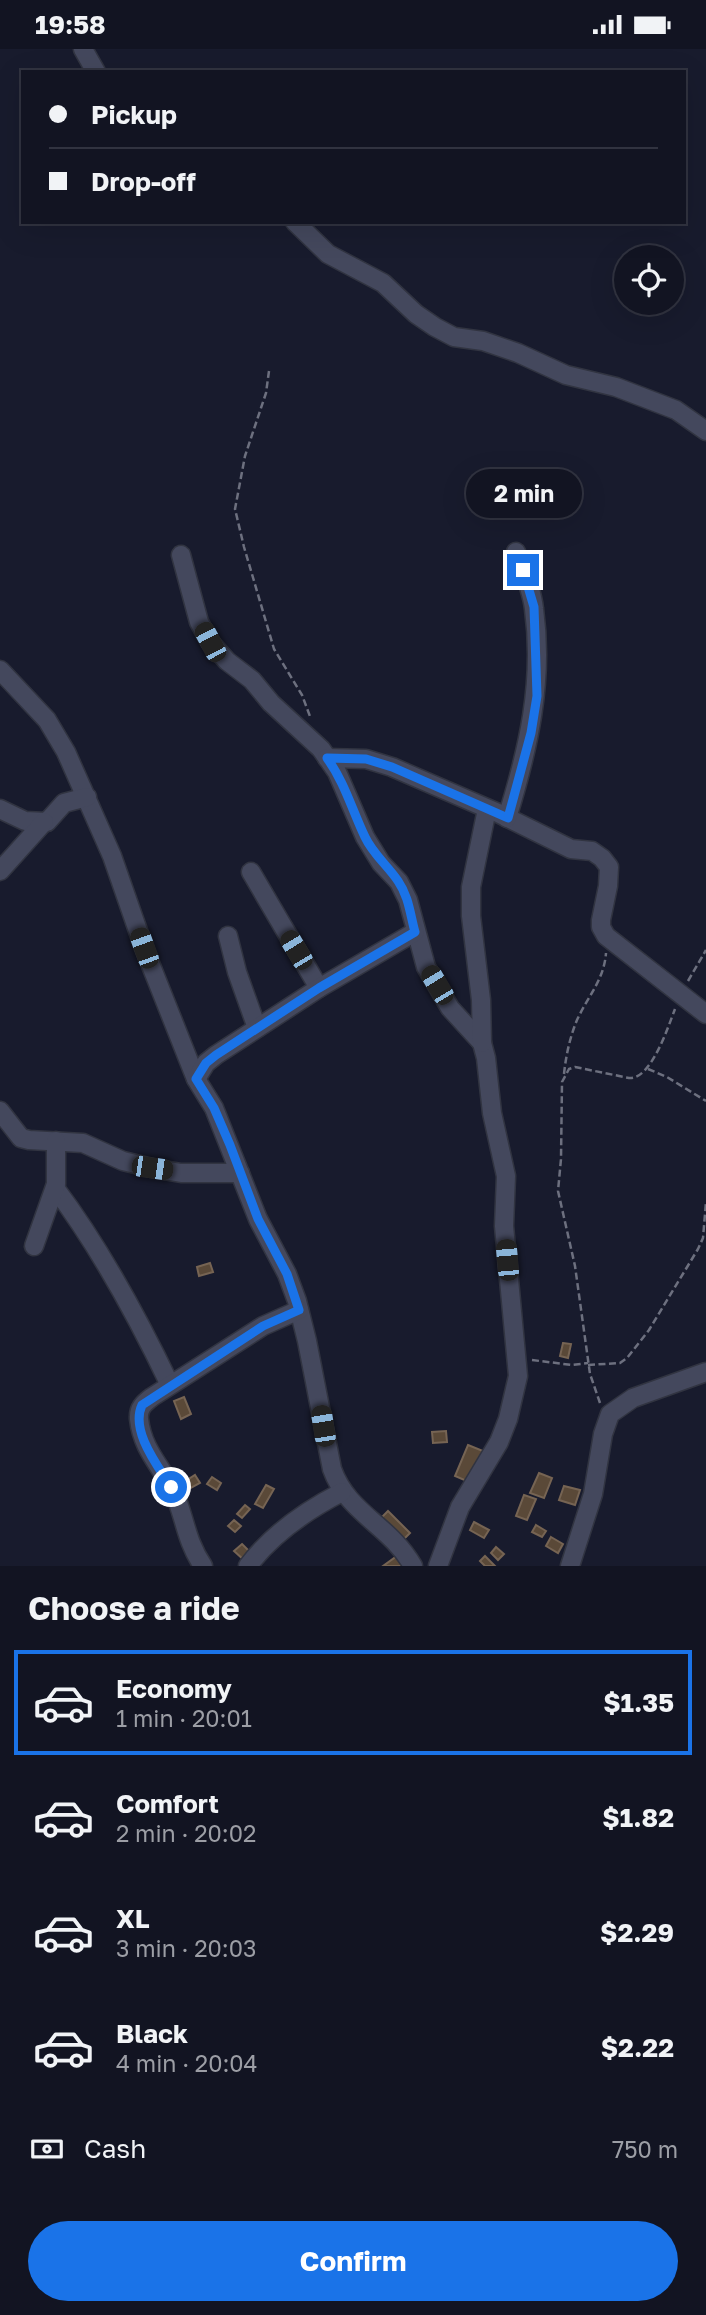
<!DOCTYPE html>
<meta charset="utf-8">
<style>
:root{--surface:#121422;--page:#1f212f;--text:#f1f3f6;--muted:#9c9ea5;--line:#313340;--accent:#1a73e8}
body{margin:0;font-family:"Golos Text",sans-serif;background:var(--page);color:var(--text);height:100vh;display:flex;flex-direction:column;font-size:26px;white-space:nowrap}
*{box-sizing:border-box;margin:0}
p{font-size:23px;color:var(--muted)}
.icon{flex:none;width:38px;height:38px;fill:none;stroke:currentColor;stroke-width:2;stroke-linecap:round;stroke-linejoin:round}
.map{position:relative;height:1517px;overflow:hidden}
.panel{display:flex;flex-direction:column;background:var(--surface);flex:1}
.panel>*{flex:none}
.guide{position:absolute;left:21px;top:21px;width:665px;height:154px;border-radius:0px;box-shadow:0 7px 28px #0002,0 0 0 2px var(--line);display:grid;align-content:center;height:154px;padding:0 28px;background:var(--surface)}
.fabs{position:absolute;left:614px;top:196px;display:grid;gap:14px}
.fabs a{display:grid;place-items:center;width:70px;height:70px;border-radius:50%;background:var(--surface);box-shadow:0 7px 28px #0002,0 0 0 2px var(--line);font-size:35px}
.end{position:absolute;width:32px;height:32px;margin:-16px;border:9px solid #1a73e8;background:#fff;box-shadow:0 0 0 4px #fff}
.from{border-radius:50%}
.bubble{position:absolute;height:49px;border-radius:24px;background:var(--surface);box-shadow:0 7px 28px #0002,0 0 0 2px var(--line);font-size:23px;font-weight:700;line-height:49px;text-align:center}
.car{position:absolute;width:21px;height:42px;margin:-21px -10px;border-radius:9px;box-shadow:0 0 5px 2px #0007;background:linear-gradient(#222 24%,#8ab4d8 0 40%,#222 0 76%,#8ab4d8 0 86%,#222 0)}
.guide b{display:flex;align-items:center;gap:24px;height:66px;font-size:26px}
.guide b+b{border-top:2px solid var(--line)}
.guide i{width:18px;height:18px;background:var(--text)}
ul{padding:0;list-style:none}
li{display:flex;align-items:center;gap:21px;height:105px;margin:0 14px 10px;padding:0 14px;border:4px solid transparent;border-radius:0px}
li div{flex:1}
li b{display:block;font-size:26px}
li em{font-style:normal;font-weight:700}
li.active{border-color:var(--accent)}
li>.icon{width:63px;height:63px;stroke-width:1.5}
h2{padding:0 28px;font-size:32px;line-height:84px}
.pay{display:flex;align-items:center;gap:18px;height:77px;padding:0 28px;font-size:26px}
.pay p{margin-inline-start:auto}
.primary-button{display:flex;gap:14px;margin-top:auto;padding:14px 28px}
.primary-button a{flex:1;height:80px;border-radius:42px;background:var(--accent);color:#fff;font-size:28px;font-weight:700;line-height:80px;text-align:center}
.status{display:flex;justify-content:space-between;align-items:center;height:49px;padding:0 35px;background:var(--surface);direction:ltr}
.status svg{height:19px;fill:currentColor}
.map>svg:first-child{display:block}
.building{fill:#5a4938;stroke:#766453;stroke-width:2}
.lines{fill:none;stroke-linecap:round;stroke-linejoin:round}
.minor-casing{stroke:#313441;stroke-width:21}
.path{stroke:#6d707f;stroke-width:2.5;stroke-dasharray:7 3.5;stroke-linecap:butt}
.minor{stroke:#44485d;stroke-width:18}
.route{stroke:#1a73e8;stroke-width:9}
</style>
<div class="status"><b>19:58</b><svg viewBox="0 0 49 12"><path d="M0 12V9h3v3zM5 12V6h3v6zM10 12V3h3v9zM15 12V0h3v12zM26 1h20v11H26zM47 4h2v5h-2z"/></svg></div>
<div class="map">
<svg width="706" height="1517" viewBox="0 0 706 1517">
<rect width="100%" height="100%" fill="#181b2d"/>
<!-- building -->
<g class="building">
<polygon points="210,1214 213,1223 199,1227 197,1218"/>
<polygon points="563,1294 571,1295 568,1309 560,1307"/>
<polygon points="184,1348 191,1365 181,1370 174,1352"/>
<polygon points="446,1382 447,1393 433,1394 432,1383"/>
<polygon points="468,1396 483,1402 469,1433 455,1427"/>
<polygon points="539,1424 552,1429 544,1449 530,1444"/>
<polygon points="195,1426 200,1434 189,1440 184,1433"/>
<polygon points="212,1428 221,1434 217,1441 207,1435"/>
<polygon points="266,1436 274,1440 263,1459 255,1455"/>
<polygon points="564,1437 580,1441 575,1456 559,1451"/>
<polygon points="524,1446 536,1450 527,1471 516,1467"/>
<polygon points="245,1456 250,1460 242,1469 237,1465"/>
<polygon points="388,1462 410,1484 402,1492 381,1469"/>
<polygon points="234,1471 241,1477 235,1483 228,1477"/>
<polygon points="474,1473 489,1481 484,1489 470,1481"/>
<polygon points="536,1476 546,1482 542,1488 532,1483"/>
<polygon points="551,1488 563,1495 558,1504 546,1497"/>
<polygon points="242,1495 251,1504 244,1511 234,1502"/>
<polygon points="496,1498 504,1505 498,1511 491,1504"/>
<polygon points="397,1507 404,1517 383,1517"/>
<polygon points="485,1507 495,1517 485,1517 480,1512"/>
</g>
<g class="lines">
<defs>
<g id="minor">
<polyline points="83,0 96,23"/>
<polyline points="295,173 328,205 383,234 416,265 435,278 454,288 483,292 518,304 566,326 616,338 676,361 706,382"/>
<polyline points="181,506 199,573 210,593 227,612 252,631 271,654 321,700 337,723 365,788 381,814 399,833 408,851 426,918 450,959 482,994 486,1009 492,1064 506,1127 504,1177 518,1327 508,1370 499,1393 460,1458 438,1517"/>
<path d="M0 621 47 671 66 703 112 807 144 899 196 1030 214 1059 258 1170 287 1225 297 1252 307 1292 332 1420C348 1465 389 1475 413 1517"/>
<polyline points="327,709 366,710 392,718 498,764 571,800 592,802 602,809 609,818 608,837 601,871 601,878 606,887 706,965"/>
<polyline points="0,760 25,772 47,773 64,754 87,748"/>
<path d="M507 769C528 701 544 633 534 560 532 541 523 521 516 503"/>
<polyline points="0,822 44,773"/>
<polyline points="251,823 319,939"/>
<polyline points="228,887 237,923 257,979"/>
<polyline points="482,994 481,951 471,867 471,838 487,760"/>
<polyline points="196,1030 206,1014 216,1006 319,939 415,883"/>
<polyline points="0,1062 21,1089 29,1091 83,1094 123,1112 152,1119 181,1124 240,1124"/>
<path d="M55 1139C101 1200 137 1267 170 1336"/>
<polyline points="34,1197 56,1135 56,1092"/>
<path d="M203 1517C184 1489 185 1464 171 1437 158 1414 142 1398 139 1370 138 1359 144 1354 152 1348L263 1277 299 1261"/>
<path d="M248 1517C272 1485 307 1461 342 1443"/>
<polyline points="570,1517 593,1445 603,1385 610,1365 633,1349 706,1323"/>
</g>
</defs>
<!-- minor casing -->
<use href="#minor" class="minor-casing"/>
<!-- path -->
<g class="path">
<polyline points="269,322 266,344 245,407 235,460 244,498 274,600 302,646 311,670"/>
<polyline points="688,932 706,901"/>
<polyline points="648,1020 667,1028 706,1052"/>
<path d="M564 1025C566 1006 570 988 577 971 588 947 604 931 606 904"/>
<polyline points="532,1311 572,1316 588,1314"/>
<polyline points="588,1316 620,1314 627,1309 649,1281 698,1200 703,1189 706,1153"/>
<path d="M600 1354 590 1325 575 1217 558 1142 561 1110 562 1033 569 1020 575 1018 629 1029C651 1031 668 978 675 960"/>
</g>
<!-- minor -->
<use href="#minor" class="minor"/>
</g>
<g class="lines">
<!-- route -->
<path class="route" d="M171 1438C158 1417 130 1382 142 1356L263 1277 299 1261 287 1225 258 1170 230 1096 214 1059 196 1030 206 1014 216 1006 319 939 415 883C410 865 409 848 398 832 387 816 373 805 365 788 352 761 345 734 327 709L366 710 392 718 508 769 531 684 537 647 534 558 523 521"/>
</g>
</svg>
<div class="fabs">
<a><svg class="icon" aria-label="locate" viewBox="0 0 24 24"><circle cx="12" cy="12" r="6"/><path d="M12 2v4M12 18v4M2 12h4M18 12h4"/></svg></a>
</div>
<i class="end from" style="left:171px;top:1438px"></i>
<i class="end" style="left:523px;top:521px"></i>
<div class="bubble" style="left:466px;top:420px;width:116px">2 min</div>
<i class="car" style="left:210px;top:593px;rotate:332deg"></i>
<i class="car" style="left:144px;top:899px;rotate:340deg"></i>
<i class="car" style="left:296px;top:901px;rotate:329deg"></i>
<i class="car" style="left:437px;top:936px;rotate:329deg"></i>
<i class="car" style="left:152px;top:1119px;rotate:98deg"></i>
<i class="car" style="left:507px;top:1211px;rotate:355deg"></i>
<i class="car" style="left:323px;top:1377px;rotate:351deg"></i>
<div class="guide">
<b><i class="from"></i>Pickup</b>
<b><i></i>Drop-off</b>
</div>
</div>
<section class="panel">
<h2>Choose a ride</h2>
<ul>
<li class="active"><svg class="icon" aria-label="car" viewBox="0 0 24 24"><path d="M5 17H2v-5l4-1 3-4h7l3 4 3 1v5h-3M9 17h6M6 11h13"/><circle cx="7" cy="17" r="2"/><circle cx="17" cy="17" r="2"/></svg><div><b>Economy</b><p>1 min · 20:01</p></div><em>$1.35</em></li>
<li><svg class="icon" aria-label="car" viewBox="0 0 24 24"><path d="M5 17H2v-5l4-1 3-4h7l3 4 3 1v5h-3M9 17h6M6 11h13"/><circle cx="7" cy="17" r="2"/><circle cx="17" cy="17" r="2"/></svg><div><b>Comfort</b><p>2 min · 20:02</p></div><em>$1.82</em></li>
<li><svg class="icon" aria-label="car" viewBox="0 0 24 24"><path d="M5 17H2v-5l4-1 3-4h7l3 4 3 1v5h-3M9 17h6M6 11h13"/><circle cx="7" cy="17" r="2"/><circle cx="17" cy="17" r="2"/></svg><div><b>XL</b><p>3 min · 20:03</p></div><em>$2.29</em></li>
<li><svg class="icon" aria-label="car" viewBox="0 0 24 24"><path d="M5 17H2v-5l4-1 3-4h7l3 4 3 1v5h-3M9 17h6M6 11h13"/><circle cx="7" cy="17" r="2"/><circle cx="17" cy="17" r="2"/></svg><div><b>Black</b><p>4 min · 20:04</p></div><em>$2.22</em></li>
</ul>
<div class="pay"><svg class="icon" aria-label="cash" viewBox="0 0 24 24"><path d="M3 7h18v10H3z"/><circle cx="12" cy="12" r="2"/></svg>Cash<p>750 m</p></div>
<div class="primary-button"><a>Confirm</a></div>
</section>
